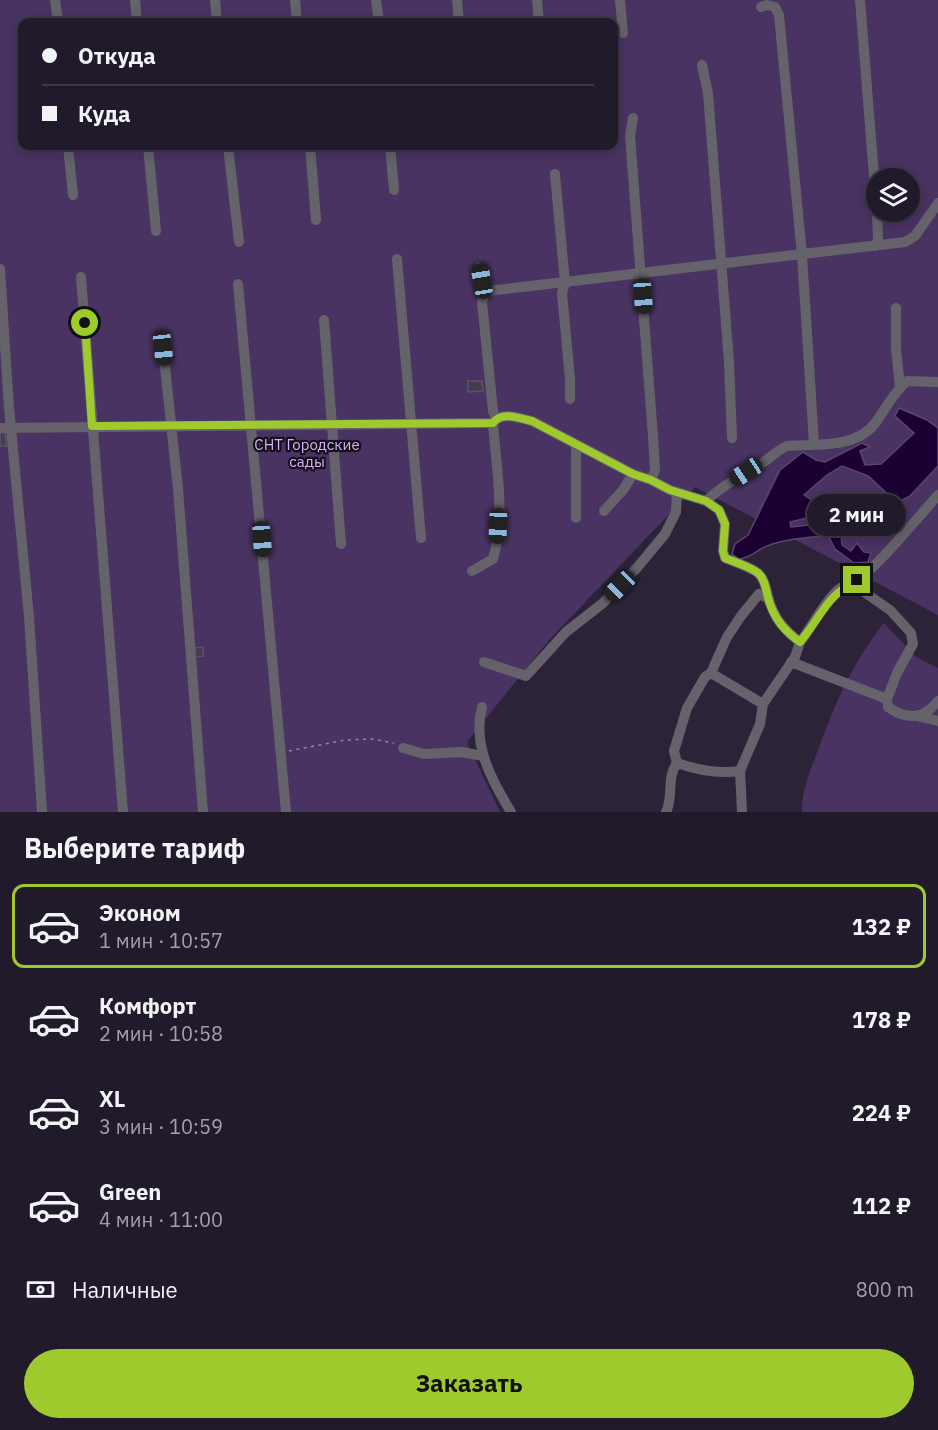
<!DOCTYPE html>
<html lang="ru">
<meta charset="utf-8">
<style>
:root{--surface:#211a2a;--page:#2d2736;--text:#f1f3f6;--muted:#a2a1a8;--line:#3e3847;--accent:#9eca2e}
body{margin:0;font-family:"IBM Plex Sans",sans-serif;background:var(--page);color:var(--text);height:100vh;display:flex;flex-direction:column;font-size:22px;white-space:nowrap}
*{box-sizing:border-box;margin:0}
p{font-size:20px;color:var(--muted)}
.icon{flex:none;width:33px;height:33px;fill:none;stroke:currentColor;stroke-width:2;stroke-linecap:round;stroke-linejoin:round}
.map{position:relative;height:812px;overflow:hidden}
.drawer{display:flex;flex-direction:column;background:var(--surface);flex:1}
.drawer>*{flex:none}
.banner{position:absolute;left:18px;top:18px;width:600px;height:132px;border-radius:12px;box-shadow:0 3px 15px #0003,0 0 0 2px var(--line);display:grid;align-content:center;height:132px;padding:0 24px;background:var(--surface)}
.controls{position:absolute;left:866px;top:168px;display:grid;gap:12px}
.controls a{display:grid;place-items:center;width:54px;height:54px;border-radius:50%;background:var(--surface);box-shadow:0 3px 15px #0003,0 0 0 2px var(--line);font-size:30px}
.end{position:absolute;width:27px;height:27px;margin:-14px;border:8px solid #9eca2e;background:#111;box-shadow:0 0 0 3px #111}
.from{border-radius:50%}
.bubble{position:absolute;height:42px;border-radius:21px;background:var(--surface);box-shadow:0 3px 15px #0003,0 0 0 2px var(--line);font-size:20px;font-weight:700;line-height:42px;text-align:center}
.car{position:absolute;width:18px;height:36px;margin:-18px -9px;border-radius:8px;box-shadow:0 0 4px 2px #0007;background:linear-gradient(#222 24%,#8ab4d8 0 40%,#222 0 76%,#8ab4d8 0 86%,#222 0)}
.banner b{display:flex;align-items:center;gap:21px;height:57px;font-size:22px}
.banner b+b{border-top:2px solid var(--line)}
.banner i{width:15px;height:15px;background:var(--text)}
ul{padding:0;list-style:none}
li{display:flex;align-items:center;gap:18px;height:84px;margin:0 12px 9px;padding:0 12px;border:3px solid transparent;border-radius:12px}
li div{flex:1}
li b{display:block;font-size:22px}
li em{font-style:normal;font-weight:700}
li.current{border-color:var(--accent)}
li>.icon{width:54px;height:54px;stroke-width:1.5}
h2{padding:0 24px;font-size:27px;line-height:72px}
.pay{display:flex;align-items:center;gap:15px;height:66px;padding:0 24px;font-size:22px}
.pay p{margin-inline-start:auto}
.primary-button{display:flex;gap:12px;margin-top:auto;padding:12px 24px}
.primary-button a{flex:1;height:69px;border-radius:36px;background:var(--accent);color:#111;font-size:24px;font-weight:700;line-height:69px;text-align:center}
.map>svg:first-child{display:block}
.green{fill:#493362;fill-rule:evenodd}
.water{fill:#1c0034;stroke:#5a456e;stroke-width:1.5}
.building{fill:#453c52;stroke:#5d536a;stroke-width:1.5}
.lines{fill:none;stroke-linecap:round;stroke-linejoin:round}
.path{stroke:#91899b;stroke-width:1.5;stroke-dasharray:3 4.5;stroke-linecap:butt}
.minor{stroke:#66626c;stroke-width:10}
.route{stroke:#9eca2e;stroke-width:8}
.labels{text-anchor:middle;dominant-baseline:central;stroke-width:4.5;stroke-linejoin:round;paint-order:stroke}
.park-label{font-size:15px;fill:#d4b3fd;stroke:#130e18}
</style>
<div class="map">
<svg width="938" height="812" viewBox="0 0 938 812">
<rect width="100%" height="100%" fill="#2c2338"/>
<!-- green -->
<g class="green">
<path d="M0 0H938V615L695 487 549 640 467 742 500 812H0ZM22 22H614V146H22ZM876 178H909V212H876Z"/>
<path d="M884 623 916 657 938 668V812H802C802 789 810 771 818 750 835 703 853 662 884 623Z"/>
</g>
<!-- water -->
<path class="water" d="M899 408 927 420 938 428V466L910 496 897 503 868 476 842 466 827 475 804 495 816 503 819 515 790 522 791 527 818 524 827 529 836 522 840 526 842 545 851 551 857 543 864 552 871 553 868 562 854 563 835 549 828 535C810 538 787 538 770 545 757 549 753 557 739 559L732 554 735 544 748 535 780 470 803 452 816 460 825 462 862 443 870 447 860 451 865 465 881 464 914 433 895 416Z"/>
<!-- building -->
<g class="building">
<polygon points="468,381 482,381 483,391 468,392"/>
<polygon points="0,433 5,433 6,446 0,446"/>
<polygon points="203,647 203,656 195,657 194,648"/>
</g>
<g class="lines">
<!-- path -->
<polyline class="path" points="289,751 345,740 372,739 394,743"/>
<!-- minor -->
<g class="minor">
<polyline points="55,0 58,22"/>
<polyline points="135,0 137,22"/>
<polyline points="215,0 217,22"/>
<polyline points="295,0 297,22"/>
<polyline points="376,0 379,22"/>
<polyline points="457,0 459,22"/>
<polyline points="537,0 539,22"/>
<polyline points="620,0 623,33"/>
<polyline points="860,0 876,201"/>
<polyline points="761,7 767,5 775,7 779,15 802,255 814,444"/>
<polyline points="702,65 708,93 729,362 732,438"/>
<polyline points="633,118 630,136 653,436 655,470 651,480"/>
<polyline points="68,146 73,195"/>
<polyline points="148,146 156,231"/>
<polyline points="228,146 239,242"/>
<polyline points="310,146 316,220"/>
<polyline points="390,146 394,190"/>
<polyline points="555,174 565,283 562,293 570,379 570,399"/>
<polyline points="876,246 878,239 877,212"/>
<polyline points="397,259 421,538"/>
<polyline points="479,267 484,295"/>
<polyline points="0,269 9,408 29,617 42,812"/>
<polyline points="81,277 123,812"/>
<polyline points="238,284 286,812"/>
<polyline points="896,308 896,349 900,387"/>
<polyline points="324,320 341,544"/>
<polyline points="163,348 178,489 203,812"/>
<polyline points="496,419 493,411 482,302 484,295 488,291 905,242 915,236 938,203"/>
<path d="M0 428 493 423C501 411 520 418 532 421L633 474 651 480 670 490 706 501 719 510 725 524 723 551 725 558C734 562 754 568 759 574 765 580 766 589 768 597 774 618 783 629 800 642L795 657 763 704 760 724 740 771 742 812"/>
<polyline points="576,445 576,518"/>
<path d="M706 501C723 485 744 474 764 462 772 456 778 450 787 446 816 444 857 449 876 422 886 408 894 392 907 381L938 382"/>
<polyline points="604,511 623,490 633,474"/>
<path d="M472 571 493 559C506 516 496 467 493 423"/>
<path d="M851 583 890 610 911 633 913 644 897 673 887 699 888 707C907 720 923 720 938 701"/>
<path d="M800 642C813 626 823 603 838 590 849 581 862 576 873 567 896 544 917 519 938 495"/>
<polyline points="484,662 526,676 566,632 603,603 636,569 665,534 676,512 677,492"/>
<polyline points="791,662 887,699"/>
<polyline points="711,673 763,704"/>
<path d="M482 707C472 745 492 781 511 812"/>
<polyline points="917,716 938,721"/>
<polyline points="403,748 424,754 461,752 483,756"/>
<polyline points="677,763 674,751 687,708 705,677 711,673 727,637 741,616 759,594 769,599"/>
<path d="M666 812C674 796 666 778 677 763 697 770 718 774 740 771"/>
</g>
</g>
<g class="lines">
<!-- route -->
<path class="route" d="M85 323 92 426 493 423C501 411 519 418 532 421L633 474 651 480 670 490 706 501 719 510 725 524 723 551 725 558C734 562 754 568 759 574 766 581 766 592 769 601 775 620 785 631 800 642 821 617 826 596 857 580"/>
</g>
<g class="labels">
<!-- park labels -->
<g class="park-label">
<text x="307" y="444">СНТ Городские<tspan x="307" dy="17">сады</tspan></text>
</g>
</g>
</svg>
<div class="controls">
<a><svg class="icon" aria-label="layers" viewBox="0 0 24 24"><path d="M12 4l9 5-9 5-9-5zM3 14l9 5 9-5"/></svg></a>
</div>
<i class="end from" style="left:85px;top:323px"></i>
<i class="end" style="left:857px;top:580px"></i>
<div class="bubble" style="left:807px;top:494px;width:99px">2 мин</div>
<i class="car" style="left:482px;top:281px;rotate:350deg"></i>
<i class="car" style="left:643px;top:296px;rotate:176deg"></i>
<i class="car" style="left:163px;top:348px;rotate:174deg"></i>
<i class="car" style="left:746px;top:472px;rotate:237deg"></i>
<i class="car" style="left:498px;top:526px;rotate:182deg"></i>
<i class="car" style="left:262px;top:539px;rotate:176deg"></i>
<i class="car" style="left:620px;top:586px;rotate:225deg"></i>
<div class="banner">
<b><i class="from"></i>Откуда</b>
<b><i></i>Куда</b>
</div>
</div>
<section class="drawer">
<h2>Выберите тариф</h2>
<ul>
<li class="current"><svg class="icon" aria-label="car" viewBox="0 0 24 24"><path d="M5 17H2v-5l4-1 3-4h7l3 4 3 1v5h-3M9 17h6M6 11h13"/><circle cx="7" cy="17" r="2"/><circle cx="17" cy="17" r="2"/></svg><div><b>Эконом</b><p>1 мин · 10:57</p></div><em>132 ₽</em></li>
<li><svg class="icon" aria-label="car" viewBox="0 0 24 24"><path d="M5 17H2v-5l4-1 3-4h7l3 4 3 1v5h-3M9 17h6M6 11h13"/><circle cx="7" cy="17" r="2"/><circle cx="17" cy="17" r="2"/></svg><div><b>Комфорт</b><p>2 мин · 10:58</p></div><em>178 ₽</em></li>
<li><svg class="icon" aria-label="car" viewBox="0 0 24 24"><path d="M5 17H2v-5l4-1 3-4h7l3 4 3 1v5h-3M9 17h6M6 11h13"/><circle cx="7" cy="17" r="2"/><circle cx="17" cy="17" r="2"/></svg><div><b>XL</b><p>3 мин · 10:59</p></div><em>224 ₽</em></li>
<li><svg class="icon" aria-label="car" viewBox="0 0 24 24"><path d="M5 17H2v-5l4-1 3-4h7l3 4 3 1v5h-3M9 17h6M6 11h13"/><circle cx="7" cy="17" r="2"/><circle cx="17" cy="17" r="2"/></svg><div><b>Green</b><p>4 мин · 11:00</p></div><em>112 ₽</em></li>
</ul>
<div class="pay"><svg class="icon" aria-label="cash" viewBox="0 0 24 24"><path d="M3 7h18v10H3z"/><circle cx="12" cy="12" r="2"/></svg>Наличные<p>800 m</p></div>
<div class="primary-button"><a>Заказать</a></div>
</section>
